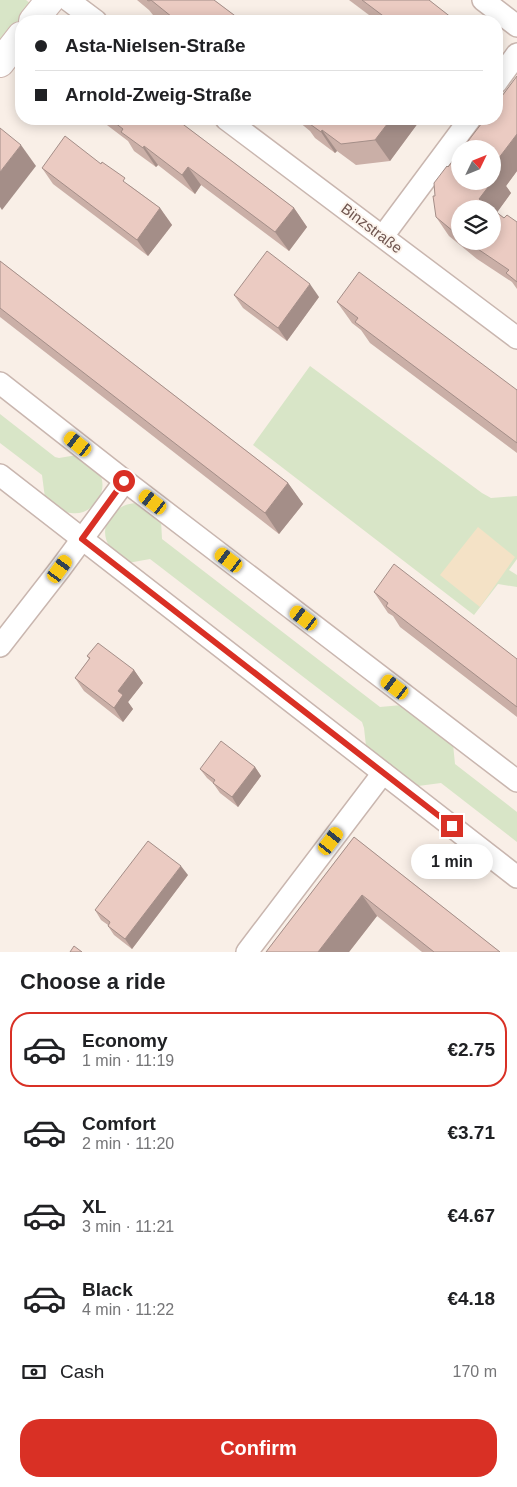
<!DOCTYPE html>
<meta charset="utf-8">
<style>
:root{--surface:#fff;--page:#f6f6f6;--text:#202124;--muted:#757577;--line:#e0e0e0;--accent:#d93025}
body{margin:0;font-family:Helvetica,sans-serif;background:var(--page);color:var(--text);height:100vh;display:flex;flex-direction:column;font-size:19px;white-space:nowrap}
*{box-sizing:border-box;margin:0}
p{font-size:16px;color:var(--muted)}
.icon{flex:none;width:28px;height:28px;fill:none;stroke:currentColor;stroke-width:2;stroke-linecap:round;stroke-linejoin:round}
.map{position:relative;height:952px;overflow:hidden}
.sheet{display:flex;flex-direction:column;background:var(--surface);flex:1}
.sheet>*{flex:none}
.hud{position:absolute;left:15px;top:15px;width:488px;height:110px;border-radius:20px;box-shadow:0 2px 12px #0003;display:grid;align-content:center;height:110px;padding:0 20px;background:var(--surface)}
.needle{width:32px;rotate:47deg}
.buttons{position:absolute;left:451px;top:140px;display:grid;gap:10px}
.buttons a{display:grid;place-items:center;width:50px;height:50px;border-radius:50%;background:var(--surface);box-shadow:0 2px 12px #0003;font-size:25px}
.end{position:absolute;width:22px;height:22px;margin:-11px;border:6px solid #d93025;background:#fff;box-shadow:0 0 0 2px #fff}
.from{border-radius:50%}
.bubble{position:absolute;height:35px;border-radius:18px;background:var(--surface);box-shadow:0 2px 12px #0003;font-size:16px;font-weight:600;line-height:35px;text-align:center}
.car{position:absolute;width:15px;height:30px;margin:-15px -8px;border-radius:6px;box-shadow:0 0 4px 1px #0007;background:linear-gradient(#f5c518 24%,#345 0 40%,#f5c518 0 76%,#345 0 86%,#f5c518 0)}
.hud b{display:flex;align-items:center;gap:18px;height:48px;font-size:19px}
.hud b+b{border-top:1px solid var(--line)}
.hud i{width:12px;height:12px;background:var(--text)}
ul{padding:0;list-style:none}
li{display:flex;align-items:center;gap:15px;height:75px;margin:0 10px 8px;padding:0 10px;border:2px solid transparent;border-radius:20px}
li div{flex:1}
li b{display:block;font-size:19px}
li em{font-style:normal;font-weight:600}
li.current{border-color:var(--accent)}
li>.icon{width:45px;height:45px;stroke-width:1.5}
h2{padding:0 20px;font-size:22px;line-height:60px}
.pay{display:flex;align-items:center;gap:12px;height:55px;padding:0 20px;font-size:19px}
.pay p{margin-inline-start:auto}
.cta{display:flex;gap:10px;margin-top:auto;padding:10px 20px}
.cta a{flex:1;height:58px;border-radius:20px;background:var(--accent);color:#fff;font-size:20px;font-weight:600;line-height:58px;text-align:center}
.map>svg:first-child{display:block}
.green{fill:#d8e5c7}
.sand{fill:#f4e2c6}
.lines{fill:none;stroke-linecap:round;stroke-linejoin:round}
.street-casing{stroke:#c9b6af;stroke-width:24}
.secondary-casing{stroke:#ceb7b0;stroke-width:30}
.street{stroke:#fff;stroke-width:21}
.secondary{stroke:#fff;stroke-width:28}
.wall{fill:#caafa7;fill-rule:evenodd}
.shaded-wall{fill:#a48e88}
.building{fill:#ebcbc2;stroke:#a48e88}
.route{stroke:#d93025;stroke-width:6}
.labels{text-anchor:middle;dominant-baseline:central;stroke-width:4;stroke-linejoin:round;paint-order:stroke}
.street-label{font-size:15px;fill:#6f554f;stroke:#fcf4ed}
</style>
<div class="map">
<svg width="517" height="952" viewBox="0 0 517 952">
<rect width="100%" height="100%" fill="#f9efe7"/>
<!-- green -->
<g class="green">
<polygon points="0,0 26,0 31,4 0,44"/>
<polygon points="310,366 482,493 491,498 517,496 517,559 509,570 517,575 517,587 498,584 474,615 253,445"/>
<path d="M0 414 55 457 59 458 77 455C83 459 91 463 96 469 113 486 94 517 71 513 61 512 53 504 45 498L42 475 0 443Z"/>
<path d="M136 503 143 505 161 520 162 539 380 707 402 705 453 744 455 764 517 812V842L441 783 418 786 366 746 364 728 362 722 150 559 128 563C122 558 115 553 110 547 96 527 114 504 136 503Z"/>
</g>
<!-- sand -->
<polygon class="sand" points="478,527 515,557 480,607 440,575"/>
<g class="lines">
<defs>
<g id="street">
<polyline points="68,0 96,21"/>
<polyline points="483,0 517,26"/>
<polyline points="496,83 517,54"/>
<polyline points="226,119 517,338"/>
<polyline points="383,236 470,119"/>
<polyline points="0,383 125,481 517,781"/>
<polyline points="0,475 517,877"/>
<polyline points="0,646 60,569 125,481"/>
<polyline points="247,952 383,773"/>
</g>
<g id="secondary">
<polyline points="33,21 50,0"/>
<polyline points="0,63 21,36"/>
</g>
</defs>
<!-- street casing -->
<use href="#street" class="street-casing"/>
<!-- secondary casing -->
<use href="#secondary" class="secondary-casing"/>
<!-- street -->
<use href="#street" class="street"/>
<!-- secondary -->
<use href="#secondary" class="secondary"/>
</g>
<!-- wall -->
<g class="wall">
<polygon points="137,0 214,0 242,21 162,21 153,15 149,10"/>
<polygon points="349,0 429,0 455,21 377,21"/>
<path d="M517 76V171L506 186 511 193 497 212 504 218 517 222V289L512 282 477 259 449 236 436 217 435 196 448 167ZM460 209 492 241H460Z"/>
<polygon points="99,119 176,119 294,208 307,227 289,251 201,185 195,194 158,165 156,167 134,151 128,141"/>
<polygon points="297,119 421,119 390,161 356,165 337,151 335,153 315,138 310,131 299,122"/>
<polygon points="42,168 129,185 160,208 172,225 148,256 53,184"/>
<polygon points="0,261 288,483 303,504 279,534 0,317"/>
<polygon points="234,295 319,297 287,341 243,308"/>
<polygon points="337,302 517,390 517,453 370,343 361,330 352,323"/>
<polygon points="374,592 517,659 517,717 400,627 393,616 388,613"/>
<polygon points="87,656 134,670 143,683 128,702 133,709 123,722 84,691 75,678 89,659"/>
<polygon points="255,767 261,776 238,807 220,793 213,783 207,778 200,769"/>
<polygon points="354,837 500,952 422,952 377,916 349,952 266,952"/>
<polygon points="188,875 132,949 114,935 108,926 108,925 101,920 95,910"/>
</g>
<!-- shaded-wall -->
<g class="shaded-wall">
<polygon points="391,119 421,119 390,161 375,140"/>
<polygon points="322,130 337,151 335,153 321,132"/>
<polygon points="517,134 517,171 506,186 511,193 493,218 479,199 492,172 492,167"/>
<polygon points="21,145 36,166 2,210 0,207 0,172"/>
<polygon points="144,146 158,165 156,167 143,148"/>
<polygon points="188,167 201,185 195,194 182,175"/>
<polygon points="160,208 172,225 148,256 137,240"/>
<polygon points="294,208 307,227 289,251 275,232"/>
<polygon points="310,284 319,297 287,341 278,328"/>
<polygon points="288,483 303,504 279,534 265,513"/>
<polygon points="134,670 143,683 128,702 133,709 123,722 114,708 118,691"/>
<polygon points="255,767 261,776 238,807 232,797"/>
<polygon points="181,866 188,875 132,949 125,939"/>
<polygon points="362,895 377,916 349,952 318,952"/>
</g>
<!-- building -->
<g class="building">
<polygon points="147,0 214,0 242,21 177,21 151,0 149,1"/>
<polygon points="362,0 429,0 452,18 453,21 390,21"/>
<polygon points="517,76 517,134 492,167 492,149 462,149 485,119 496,119 496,104"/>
<polygon points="110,119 176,119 294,208 275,232 188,167 182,175 144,146 143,148 121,132 123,129"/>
<polygon points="303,119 391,119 375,140 341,144 322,130 321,132"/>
<polygon points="0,128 21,145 0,172"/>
<polygon points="65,136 101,164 102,162 125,178 123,181 160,208 137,240 42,168"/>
<polygon points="460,152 460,181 492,181 492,171 498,174 479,199 492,209 460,209 460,237 436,217 433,196 435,196 434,183 447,166 448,167"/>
<polygon points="492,209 504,218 507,215 517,222 517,282 506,273 509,270 466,241 492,241"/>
<polygon points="267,251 310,284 278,328 234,295"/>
<polygon points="0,261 288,483 265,513 0,308"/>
<polygon points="359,272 517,390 517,443 355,322 358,318 337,302"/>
<polygon points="394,564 517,659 517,707 386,606 388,603 374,592"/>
<polygon points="98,643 134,670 118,691 123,695 114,708 75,678 90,658 87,656"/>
<polygon points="221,741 255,767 232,797 213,783 215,780 200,769"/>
<polygon points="354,837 500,952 434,952 362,895 318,952 266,952"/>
<polygon points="148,841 181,866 125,939 108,926 110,922 95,910"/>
<polygon points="74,946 82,952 70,952"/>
</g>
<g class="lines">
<!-- route -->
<polyline class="route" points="124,481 82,539 452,826"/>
</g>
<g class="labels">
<!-- street labels -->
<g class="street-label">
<text transform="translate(372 228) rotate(37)">Binzstraße</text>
</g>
</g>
</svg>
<div class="buttons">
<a><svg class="needle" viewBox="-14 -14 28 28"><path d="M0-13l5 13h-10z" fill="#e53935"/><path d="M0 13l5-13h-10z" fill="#757577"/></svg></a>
<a><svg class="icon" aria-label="layers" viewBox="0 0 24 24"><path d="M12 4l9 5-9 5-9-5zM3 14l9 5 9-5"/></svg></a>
</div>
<i class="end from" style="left:124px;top:481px"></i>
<i class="end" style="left:452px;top:826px"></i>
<div class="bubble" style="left:411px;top:844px;width:82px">1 min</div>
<i class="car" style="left:78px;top:444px;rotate:308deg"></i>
<i class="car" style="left:153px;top:502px;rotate:307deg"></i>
<i class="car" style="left:229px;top:560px;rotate:307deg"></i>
<i class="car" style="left:60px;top:569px;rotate:36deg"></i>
<i class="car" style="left:304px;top:618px;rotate:307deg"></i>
<i class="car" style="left:395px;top:687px;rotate:307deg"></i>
<i class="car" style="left:331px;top:841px;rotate:37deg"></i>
<div class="hud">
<b><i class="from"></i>Asta-Nielsen-Straße</b>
<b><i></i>Arnold-Zweig-Straße</b>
</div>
</div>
<section class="sheet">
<h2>Choose a ride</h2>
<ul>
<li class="current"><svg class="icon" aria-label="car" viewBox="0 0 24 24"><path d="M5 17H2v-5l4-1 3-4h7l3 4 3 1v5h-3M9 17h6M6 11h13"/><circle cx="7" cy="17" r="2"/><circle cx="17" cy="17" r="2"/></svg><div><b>Economy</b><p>1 min · 11:19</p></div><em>€2.75</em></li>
<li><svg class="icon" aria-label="car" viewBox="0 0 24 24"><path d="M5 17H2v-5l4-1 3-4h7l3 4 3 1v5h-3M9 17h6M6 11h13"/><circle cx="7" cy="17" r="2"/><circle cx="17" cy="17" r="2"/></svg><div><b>Comfort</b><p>2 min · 11:20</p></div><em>€3.71</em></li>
<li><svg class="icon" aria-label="car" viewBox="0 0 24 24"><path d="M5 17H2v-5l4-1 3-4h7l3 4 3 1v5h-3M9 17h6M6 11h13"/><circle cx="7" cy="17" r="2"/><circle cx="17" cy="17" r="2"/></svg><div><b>XL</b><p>3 min · 11:21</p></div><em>€4.67</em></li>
<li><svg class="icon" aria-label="car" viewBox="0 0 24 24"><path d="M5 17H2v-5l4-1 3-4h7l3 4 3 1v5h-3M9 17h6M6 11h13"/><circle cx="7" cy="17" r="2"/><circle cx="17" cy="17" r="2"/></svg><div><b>Black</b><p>4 min · 11:22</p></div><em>€4.18</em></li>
</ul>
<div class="pay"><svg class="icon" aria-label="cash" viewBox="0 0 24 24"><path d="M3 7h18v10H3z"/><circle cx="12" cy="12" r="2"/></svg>Cash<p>170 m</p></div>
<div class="cta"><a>Confirm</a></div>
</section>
